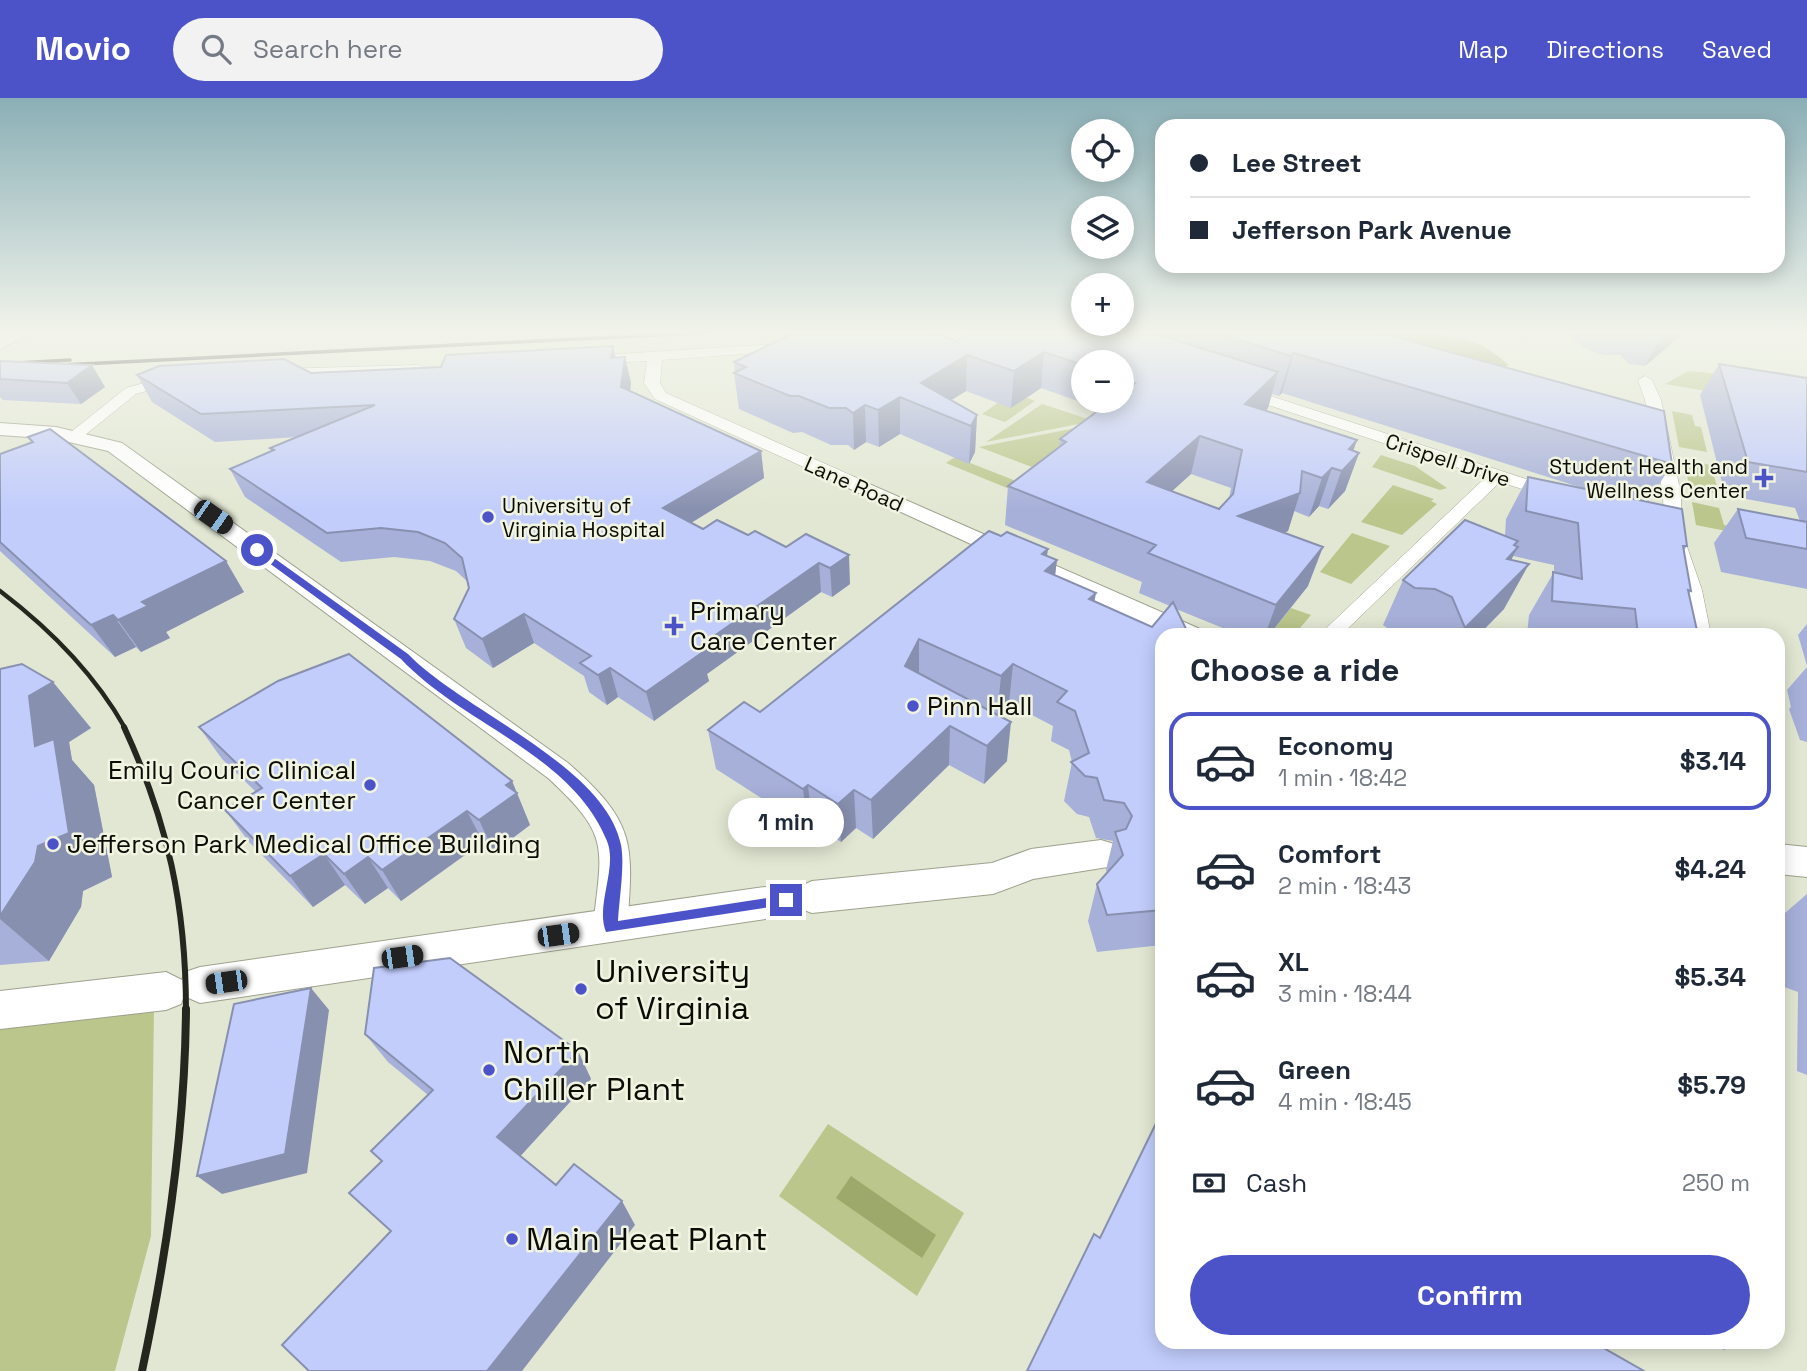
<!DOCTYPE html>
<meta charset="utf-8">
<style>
:root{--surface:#fff;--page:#f2f2f3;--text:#1f2937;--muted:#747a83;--line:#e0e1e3;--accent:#4c53c9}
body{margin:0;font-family:"Space Grotesk",sans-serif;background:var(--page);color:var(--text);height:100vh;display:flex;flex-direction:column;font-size:26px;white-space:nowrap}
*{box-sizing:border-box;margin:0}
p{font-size:23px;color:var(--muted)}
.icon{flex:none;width:38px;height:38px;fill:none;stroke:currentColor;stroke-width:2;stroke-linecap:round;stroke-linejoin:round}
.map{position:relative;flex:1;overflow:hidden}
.panel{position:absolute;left:1155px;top:530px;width:630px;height:721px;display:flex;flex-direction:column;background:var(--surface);border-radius:21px;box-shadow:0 4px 18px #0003}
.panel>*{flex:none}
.top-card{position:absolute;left:1155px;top:21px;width:630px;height:154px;border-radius:21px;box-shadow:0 4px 18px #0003;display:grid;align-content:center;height:154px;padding:0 35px;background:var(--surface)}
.fabs{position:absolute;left:1071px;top:21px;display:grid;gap:14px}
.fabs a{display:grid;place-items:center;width:63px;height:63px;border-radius:50%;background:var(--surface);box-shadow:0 4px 18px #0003;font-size:35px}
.end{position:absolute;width:32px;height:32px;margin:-16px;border:9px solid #4c53c9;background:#fff;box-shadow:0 0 0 4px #fff}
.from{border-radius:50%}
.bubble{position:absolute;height:49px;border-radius:24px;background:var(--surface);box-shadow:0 4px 18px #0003;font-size:23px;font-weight:600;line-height:49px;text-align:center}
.car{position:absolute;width:21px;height:42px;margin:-21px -10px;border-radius:9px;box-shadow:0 0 5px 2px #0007;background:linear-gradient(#222 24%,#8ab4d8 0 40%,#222 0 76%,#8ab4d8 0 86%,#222 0)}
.top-card b{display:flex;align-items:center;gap:24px;height:66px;font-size:26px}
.top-card b+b{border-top:2px solid var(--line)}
.top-card i{width:18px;height:18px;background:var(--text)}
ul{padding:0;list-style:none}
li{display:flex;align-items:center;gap:21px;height:98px;margin:0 14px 10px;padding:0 21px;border:4px solid transparent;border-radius:21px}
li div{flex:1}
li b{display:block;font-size:26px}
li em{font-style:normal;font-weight:600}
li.on{border-color:var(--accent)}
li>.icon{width:63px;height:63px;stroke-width:1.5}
h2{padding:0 35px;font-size:32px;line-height:84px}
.pay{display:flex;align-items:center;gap:18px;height:77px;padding:0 35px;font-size:26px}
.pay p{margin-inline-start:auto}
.button{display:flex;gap:14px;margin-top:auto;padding:14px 35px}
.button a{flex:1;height:80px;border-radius:42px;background:var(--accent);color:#fff;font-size:28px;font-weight:600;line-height:80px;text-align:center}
header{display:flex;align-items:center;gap:42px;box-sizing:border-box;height:98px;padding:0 35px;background:var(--accent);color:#fff}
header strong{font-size:33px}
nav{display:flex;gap:38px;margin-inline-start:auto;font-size:24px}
.search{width:490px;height:63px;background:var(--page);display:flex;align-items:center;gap:18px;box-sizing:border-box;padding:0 24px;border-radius:38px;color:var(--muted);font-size:26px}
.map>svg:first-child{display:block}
.green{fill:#bbc68c}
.water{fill:#9da86b}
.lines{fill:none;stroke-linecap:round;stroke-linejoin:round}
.minor-casing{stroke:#9da18e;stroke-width:1}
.tertiary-casing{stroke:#9da18e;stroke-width:2}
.secondary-casing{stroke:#9da18e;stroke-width:2}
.minor{fill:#fff;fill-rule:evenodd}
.tertiary{fill:#fff;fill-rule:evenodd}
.secondary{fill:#fff;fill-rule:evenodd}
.rail-far3{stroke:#25271f;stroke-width:3.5}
.rail-far2{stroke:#25271f;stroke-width:4.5}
.rail-far1{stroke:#25271f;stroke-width:6}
.rail{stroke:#25271f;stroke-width:8}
.wall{fill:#a7b0d9;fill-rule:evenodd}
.shaded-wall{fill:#8890b0}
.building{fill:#c2cdfc;stroke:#8890b0;stroke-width:2;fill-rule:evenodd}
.route{fill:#4c53c9}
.poi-dot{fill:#4c53c9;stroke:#f0f4e0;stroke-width:2.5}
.labels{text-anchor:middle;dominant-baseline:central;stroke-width:5;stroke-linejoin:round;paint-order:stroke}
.far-street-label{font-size:21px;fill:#0b0c06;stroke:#f0f4e0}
.far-poi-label{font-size:21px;fill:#0b0c06;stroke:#f0f4e0;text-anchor:end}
.poi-label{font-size:26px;fill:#0b0c06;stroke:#f0f4e0;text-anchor:start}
.near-poi-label{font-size:32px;fill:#0b0c06;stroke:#f0f4e0;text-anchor:start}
</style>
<header>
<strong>Movio</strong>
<div class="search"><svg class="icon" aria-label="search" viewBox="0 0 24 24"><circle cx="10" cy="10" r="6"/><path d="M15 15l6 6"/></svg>Search here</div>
<nav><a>Map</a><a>Directions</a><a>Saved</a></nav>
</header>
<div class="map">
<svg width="1807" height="1273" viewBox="0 0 1807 1273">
<rect width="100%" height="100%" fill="#e2e7d3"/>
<!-- green -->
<g class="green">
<polygon points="1688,273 1807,283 1766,303 1665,286"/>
<polygon points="1013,294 1035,303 1005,324 982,316"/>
<polygon points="1042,306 1094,323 986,344"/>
<polygon points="1672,313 1692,317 1695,328 1701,329 1707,354 1679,349"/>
<polygon points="1086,328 1032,369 979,349"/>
<polygon points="1381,357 1415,368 1447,390 1440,392 1372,369"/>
<polygon points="955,359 1031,389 1041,404 946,365"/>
<polygon points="1683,362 1711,367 1719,396 1690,390"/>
<polygon points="1393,387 1434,401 1431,403 1437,406 1402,437 1361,424"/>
<polygon points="1692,404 1719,410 1724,427 1807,443 1807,449 1696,427"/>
<polygon points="1352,435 1390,448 1351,486 1320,474"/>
<polygon points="1291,510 1311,517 1294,537 1269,537"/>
<polygon points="154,908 151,1138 115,1273 0,1273 0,928"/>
<polygon points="828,1026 964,1115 917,1198 779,1098"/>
</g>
<!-- water -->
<g class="water">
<path d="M1295 234C1355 234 1421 227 1478 246 1489 250 1500 260 1509 267L1465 285Z"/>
<polygon points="851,1078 936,1137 922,1160 836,1100"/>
</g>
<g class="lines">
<defs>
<g id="minor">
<polygon points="993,234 998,238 991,242 917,246 910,242 917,238"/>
<polygon points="792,245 799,249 797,252 662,262 660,285 666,295 857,380 860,384 857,388 845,388 655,301 644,285 647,263 588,266 581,262 588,258"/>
<polygon points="418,267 423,268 423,274 277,279 270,275 277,271"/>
<polygon points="173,277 180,281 178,284 136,296 80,341 68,341 66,338 126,290"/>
<polygon points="1645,278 1652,282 1661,302 1681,396 1682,434 1702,492 1711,537 1691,537 1682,492 1664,434 1663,396 1645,302 1638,282"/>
<polygon points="1240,288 1560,392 1563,396 1554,401 1500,384 1341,537 1319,537 1486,379 1235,296 1235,290"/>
</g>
<g id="tertiary">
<path d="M0 325 56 329 122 345 568 665C635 724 634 744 627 829L622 839 610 843 598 839 593 829C602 748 611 738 548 680L108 353 56 341 0 337Z"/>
<polygon points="851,378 1200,531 1204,537 1170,537 844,388 840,384"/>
</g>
<g id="secondary">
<polygon points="6,234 32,234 0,251 0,237"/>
<polygon points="1101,742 1114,746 1120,757 1114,768 1033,781 993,796 812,815 801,811 786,818 200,905 184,898 181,906 166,912 0,931 0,893 166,874 182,882 185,874 200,869 786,786 797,790 812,783 992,765 1031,751"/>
<polygon points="1778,746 1807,749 1807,779 1778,776"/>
</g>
</defs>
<!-- minor casing -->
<use href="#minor" class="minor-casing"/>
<!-- tertiary casing -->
<use href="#tertiary" class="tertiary-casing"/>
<!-- secondary casing -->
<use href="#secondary" class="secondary-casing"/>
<!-- minor -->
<use href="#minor" class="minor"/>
<!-- tertiary -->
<use href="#tertiary" class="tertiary"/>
<!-- secondary -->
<use href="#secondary" class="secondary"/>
<!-- rail-far3 -->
<g class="rail-far3">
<polyline points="0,266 70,262"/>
<polyline points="61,267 715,234"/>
</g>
<!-- rail-far2 -->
<path class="rail-far2" d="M0 493C50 531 94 575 125 630"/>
<!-- rail-far1 -->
<path class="rail-far1" d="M124 629C168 724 186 808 186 913"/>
<!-- rail -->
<path class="rail" d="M142 1273C167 1155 185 1033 186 911"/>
</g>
<!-- wall -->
<g class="wall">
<path d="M970 234H1377L1672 366 1648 404 1687 448 1684 452 1691 493 1689 496 1698 537H1527L1529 517 1554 474V467L1513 458 1511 462 1504 511 1482 534 1503 537H1414L1394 535 1383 527 1403 482 1505 438 1506 421 1528 379 1589 392 1282 295 1279 298 1272 296 1268 310 1266 313 1359 355 1345 393 1328 411 1319 408 1309 419 1294 413 1288 433 1284 435 1308 488 1269 537H1240L1176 511 1162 537V847L1097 854 1088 823 1097 786 1107 775 1106 772 1113 743 1096 740 1089 719 1077 716 1064 703 1072 664 1069 652 1051 643 1053 628 1009 605 997 617 1007 663 984 686 949 667 873 741 856 730 841 744 812 725 808 730 716 671 708 632 760 614 1047 458 1057 462 1055 477 1094 503 1152 529 1170 508 1139 495 1142 484 1005 427 1008 388 1059 350 1060 341 1100 311 1041 290 1011 310 966 293 951 302 977 317 975 354 969 366 900 336 879 349 866 344 854 352 848 347H831L802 334 793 335 739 311 734 275 735 274 734 264 956 243ZM1083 264H1122V303H1083ZM1191 376 1231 390 1229 400 1219 411 1172 393Z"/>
<polygon points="1567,234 1685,234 1645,268 1629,266 1620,257 1604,257 1583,250"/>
<polygon points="625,259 631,285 630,293 761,353 764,380 691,425 703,431 748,437 786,449 806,436 850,486 832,499 821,494 707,576 709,583 654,623 618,599 607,607 589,594 584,578 534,545 493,570 466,550 454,521 469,490 468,484 456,473 430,463 394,459 341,464 245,399 230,371 272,353 270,350 298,339 215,344 152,304 137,277 311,275"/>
<polygon points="0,263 105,289 81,306 3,302 0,299"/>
<polygon points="1719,266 1807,280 1807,491 1721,474 1714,445 1738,411 1800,423 1795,410 1725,397 1700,297"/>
<polygon points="28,339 244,494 166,534 170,540 141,554 136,549 115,559 0,453 0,356 31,344"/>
<polygon points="1807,526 1807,568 1798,537"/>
<polygon points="1807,569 1807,644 1800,642 1789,611 1791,609 1787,592"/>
<polygon points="0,571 91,630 69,644 72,662 94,687 112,779 83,793 81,809 49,863 0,867"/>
<polygon points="199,629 512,683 530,727 494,754 483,744 401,803 388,790 365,806 345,787 313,809 249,744 225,712 256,694 222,661"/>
<polygon points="1807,796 1807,977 1797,973 1798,894 1784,889 1778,834 1778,821"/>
<polygon points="365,936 578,953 591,981 520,1058 556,1087 635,1127 391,1133 381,1063 371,1053 428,997 388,964"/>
<polygon points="1710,1244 1742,1244 1724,1252"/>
</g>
<!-- shaded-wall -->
<g class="shaded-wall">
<polygon points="1664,234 1685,234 1645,268"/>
<polygon points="613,248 619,274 611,260"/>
<polygon points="1044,254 1041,290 1011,310 1014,273"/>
<polygon points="1294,255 1282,295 1279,298 1291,258"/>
<polygon points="967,257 966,293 934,313 921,285"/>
<polygon points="625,259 631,285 627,316 621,289"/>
<polygon points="92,267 105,289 81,306 67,285"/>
<polygon points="1278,274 1268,310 1235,343 1245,306"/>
<polygon points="900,299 900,336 879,349 878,312"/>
<polygon points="865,307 866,344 854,352 853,315"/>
<polygon points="977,317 975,354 969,366 971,328"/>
<polygon points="1200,338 1191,376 1139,423 1147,384"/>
<polygon points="1357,342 1349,365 1359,355 1345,393 1328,411 1349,351"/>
<polygon points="761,353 764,380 668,439 663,410"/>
<polygon points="1332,370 1319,408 1309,419 1322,380"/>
<polygon points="1300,395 1288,433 1227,457 1238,418"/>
<polygon points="1518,443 1511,456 1518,449 1494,494 1483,506 1514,447"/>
<polygon points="1323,449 1308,488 1269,537 1265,537 1276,507"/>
<polygon points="1048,451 1045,472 1057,462 1052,501 1040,511 1042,456"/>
<polygon points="849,457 850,486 832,499 830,470"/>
<polygon points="226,463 244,494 166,534 170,540 141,554 118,522 142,504"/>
<polygon points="819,465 821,494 707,576 709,583 654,623 646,594 697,550"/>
<polygon points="1529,466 1504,511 1478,537 1464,533 1461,537 1465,530"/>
<polygon points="1096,495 1089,534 1089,501"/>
<polygon points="524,516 534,545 493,570 482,541"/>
<polygon points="113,517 136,549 115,559 91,527"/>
<polygon points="919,541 919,579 905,568"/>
<polygon points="1013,566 1009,605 997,617 1001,578"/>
<polygon points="610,570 618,599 607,607 598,577"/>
<polygon points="53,584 91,630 69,644 72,662 94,687 112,779 83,793 81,809 49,863 0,821 0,818 35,648 29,598"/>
<polygon points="1011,624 1007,663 984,686 987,648"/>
<polygon points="950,628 949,667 873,741 871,702"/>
<polygon points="512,683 530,727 494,754 479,722 506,687"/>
<polygon points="808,687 812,725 808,730 803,691"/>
<polygon points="854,692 856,730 841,744 838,706"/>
<polygon points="467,713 483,744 401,803 382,772"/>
<polygon points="324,756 345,787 313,809 290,778"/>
<polygon points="368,759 388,790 365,806 344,776"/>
<polygon points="311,890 329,912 307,1075 222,1096 197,1078"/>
<polygon points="578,953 591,981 515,1064 497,1039"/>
<polygon points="622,1103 635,1127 522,1273 487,1273"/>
</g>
<!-- building -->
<g class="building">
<path d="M796 234H929L956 243 970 234H1149L1278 274 1245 306 1357 342 1349 351 1359 355 1342 373 1332 370 1322 380 1302 373 1300 395 1238 418 1323 449 1276 507 1148 455 1156 447 1008 388 1066 344 1060 341 1111 303H1122V295L1135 285 1122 280V264H1083V267L1044 254 1014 273 967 257 921 285 977 317 971 328 900 299 878 312 865 307 853 315 846 310H829L799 298H790L734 275 746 269 734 264ZM1200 338 1242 352 1233 396 1219 411 1147 384Z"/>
<polygon points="1214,234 1377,234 1664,313 1672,366 1294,255 1291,258"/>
<polygon points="613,248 611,260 625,259 621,289 761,353 663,410 703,431 717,422 748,437 755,433 786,449 806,436 849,457 830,470 819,465 697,550 703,554 646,594 610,570 598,577 580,565 591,558 524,516 482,541 454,521 469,490 462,460 445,445 418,434 381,430 327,435 230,371 274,352 270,350 375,307 201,316 137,277 159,268 284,261 311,275 441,269 446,257"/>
<polygon points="0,263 92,267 67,285 0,281"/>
<polygon points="1719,266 1807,280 1807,374 1748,364"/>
<polygon points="50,331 226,463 142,504 148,508 118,522 113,517 91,527 0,444 0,356 33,344 28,339"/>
<polygon points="1528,379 1682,411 1687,448 1683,448 1691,493 1688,492 1698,537 1638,537 1635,511 1552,503 1553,474 1582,481 1578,425 1526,413"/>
<polygon points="1738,411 1807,424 1807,451 1746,440"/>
<polygon points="1465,422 1518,443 1514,447 1518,449 1507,461 1529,466 1465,530 1452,499 1435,491 1415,490 1403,482"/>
<polygon points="989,433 1001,438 1007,434 1048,451 1042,456 1057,462 1045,473 1096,495 1089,501 1152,529 1173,504 1189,537 1162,537 1162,812 1107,817 1097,786 1123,757 1115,734 1126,731 1132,718 1124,705 1104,702 1097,680 1085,678 1071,664 1089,655 1075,613 1057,604 1067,593 1013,566 1001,578 919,541 905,568 1011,624 987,648 950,628 871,702 854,692 838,706 808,687 803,691 708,632 744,604 760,614"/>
<polygon points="1464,533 1502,535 1503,537 1466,537"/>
<polygon points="349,556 512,683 506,687 517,695 479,722 467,713 382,772 368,759 344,776 324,756 290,778 225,712 262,690 199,629 278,583"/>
<polygon points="22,566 53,584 29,598 35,648 54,641 69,735 38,748 35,764 0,818 0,571"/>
<polygon points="450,860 578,953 497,1039 556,1087 574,1066 622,1103 487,1273 309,1273 282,1247 391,1133 349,1095 382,1063 371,1053 433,992 365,936 374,870"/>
<polygon points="311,890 285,1056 197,1078 234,906"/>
<polygon points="1162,1013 1162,1244 1593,1244 1644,1273 1027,1273 1094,1136 1100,1140"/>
</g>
<!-- sky -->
<linearGradient id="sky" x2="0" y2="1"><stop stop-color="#8aafb6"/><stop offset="0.57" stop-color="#f2f4eb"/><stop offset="1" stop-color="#f2f4eb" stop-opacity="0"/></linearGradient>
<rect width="1807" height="412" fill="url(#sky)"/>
<!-- route -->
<path class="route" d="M254 450H260L408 556C463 613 605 667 621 747 625 767 619 802 618 823L786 797 790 798V806L606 834C595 807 618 770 607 743 571 655 463 627 401 561L254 454Z"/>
<!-- markers -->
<g class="poi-dot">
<path d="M1760.5 369.5h7v7h7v7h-7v7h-7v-7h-7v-7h7z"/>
<circle cx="488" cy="419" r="7"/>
<path d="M670.5 517.5h7v7h7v7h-7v7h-7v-7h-7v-7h7z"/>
<circle cx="913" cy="608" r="7"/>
<circle cx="370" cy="687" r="7"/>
<circle cx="53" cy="746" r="7"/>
<circle cx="581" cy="891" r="7"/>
<circle cx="489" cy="972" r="7"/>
<circle cx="512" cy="1141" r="7"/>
</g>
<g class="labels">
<!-- far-street labels -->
<g class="far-street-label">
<text transform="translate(1448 362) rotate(18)">Crispell Drive</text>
<text transform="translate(854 386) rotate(24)">Lane Road</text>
</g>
<!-- far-poi labels -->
<g class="far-poi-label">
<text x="1748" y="368">Student Health and<tspan x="1748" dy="24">Wellness Center</tspan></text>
<text x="502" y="407" text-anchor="start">University of<tspan x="502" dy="24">Virginia Hospital</tspan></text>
</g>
<!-- poi labels -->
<g class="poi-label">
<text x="690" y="513">Primary<tspan x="690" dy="30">Care Center</tspan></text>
<text x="927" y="608">Pinn Hall</text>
<text x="356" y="672" text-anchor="end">Emily Couric Clinical<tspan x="356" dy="30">Cancer Center</tspan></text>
<text x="67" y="746">Jefferson Park Medical Office Building</text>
</g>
<!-- near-poi labels -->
<g class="near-poi-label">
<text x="595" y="873">University<tspan x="595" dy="37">of Virginia</tspan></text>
<text x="503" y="954">North<tspan x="503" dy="37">Chiller Plant</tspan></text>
<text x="526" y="1141">Main Heat Plant</text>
</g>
</g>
</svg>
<div class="fabs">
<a><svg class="icon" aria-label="locate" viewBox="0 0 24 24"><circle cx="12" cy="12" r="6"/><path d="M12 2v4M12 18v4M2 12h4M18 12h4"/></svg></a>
<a><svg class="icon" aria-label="layers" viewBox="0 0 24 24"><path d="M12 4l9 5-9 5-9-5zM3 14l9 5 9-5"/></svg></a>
<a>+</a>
<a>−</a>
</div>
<i class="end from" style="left:257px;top:452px"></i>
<i class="end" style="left:786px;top:802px"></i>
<div class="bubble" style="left:728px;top:700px;width:116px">1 min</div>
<i class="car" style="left:213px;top:419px;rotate:125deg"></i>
<i class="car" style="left:558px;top:837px;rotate:82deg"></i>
<i class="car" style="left:402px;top:859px;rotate:82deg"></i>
<i class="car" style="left:226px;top:884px;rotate:262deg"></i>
<div class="top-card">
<b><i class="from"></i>Lee Street</b>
<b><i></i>Jefferson Park Avenue</b>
</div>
<section class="panel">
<h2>Choose a ride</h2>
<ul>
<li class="on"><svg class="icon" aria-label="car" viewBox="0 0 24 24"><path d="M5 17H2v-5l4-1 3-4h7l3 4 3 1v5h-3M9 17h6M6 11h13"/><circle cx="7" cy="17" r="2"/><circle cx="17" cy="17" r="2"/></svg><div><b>Economy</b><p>1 min · 18:42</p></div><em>$3.14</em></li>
<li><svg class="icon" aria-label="car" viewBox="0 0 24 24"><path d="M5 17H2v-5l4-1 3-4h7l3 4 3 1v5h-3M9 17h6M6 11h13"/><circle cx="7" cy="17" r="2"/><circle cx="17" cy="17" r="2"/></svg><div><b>Comfort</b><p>2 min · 18:43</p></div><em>$4.24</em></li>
<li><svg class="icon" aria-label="car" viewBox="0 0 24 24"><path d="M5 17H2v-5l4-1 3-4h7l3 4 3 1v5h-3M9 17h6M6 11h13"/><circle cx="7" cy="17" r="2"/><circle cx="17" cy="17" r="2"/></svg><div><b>XL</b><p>3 min · 18:44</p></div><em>$5.34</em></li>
<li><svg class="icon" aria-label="car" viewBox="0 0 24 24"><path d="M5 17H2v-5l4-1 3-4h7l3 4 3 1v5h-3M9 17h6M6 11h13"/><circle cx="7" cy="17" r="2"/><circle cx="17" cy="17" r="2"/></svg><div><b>Green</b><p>4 min · 18:45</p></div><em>$5.79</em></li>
</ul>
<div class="pay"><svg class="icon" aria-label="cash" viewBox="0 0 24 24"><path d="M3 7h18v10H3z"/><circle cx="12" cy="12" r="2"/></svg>Cash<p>250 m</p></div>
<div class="button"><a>Confirm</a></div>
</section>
</div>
